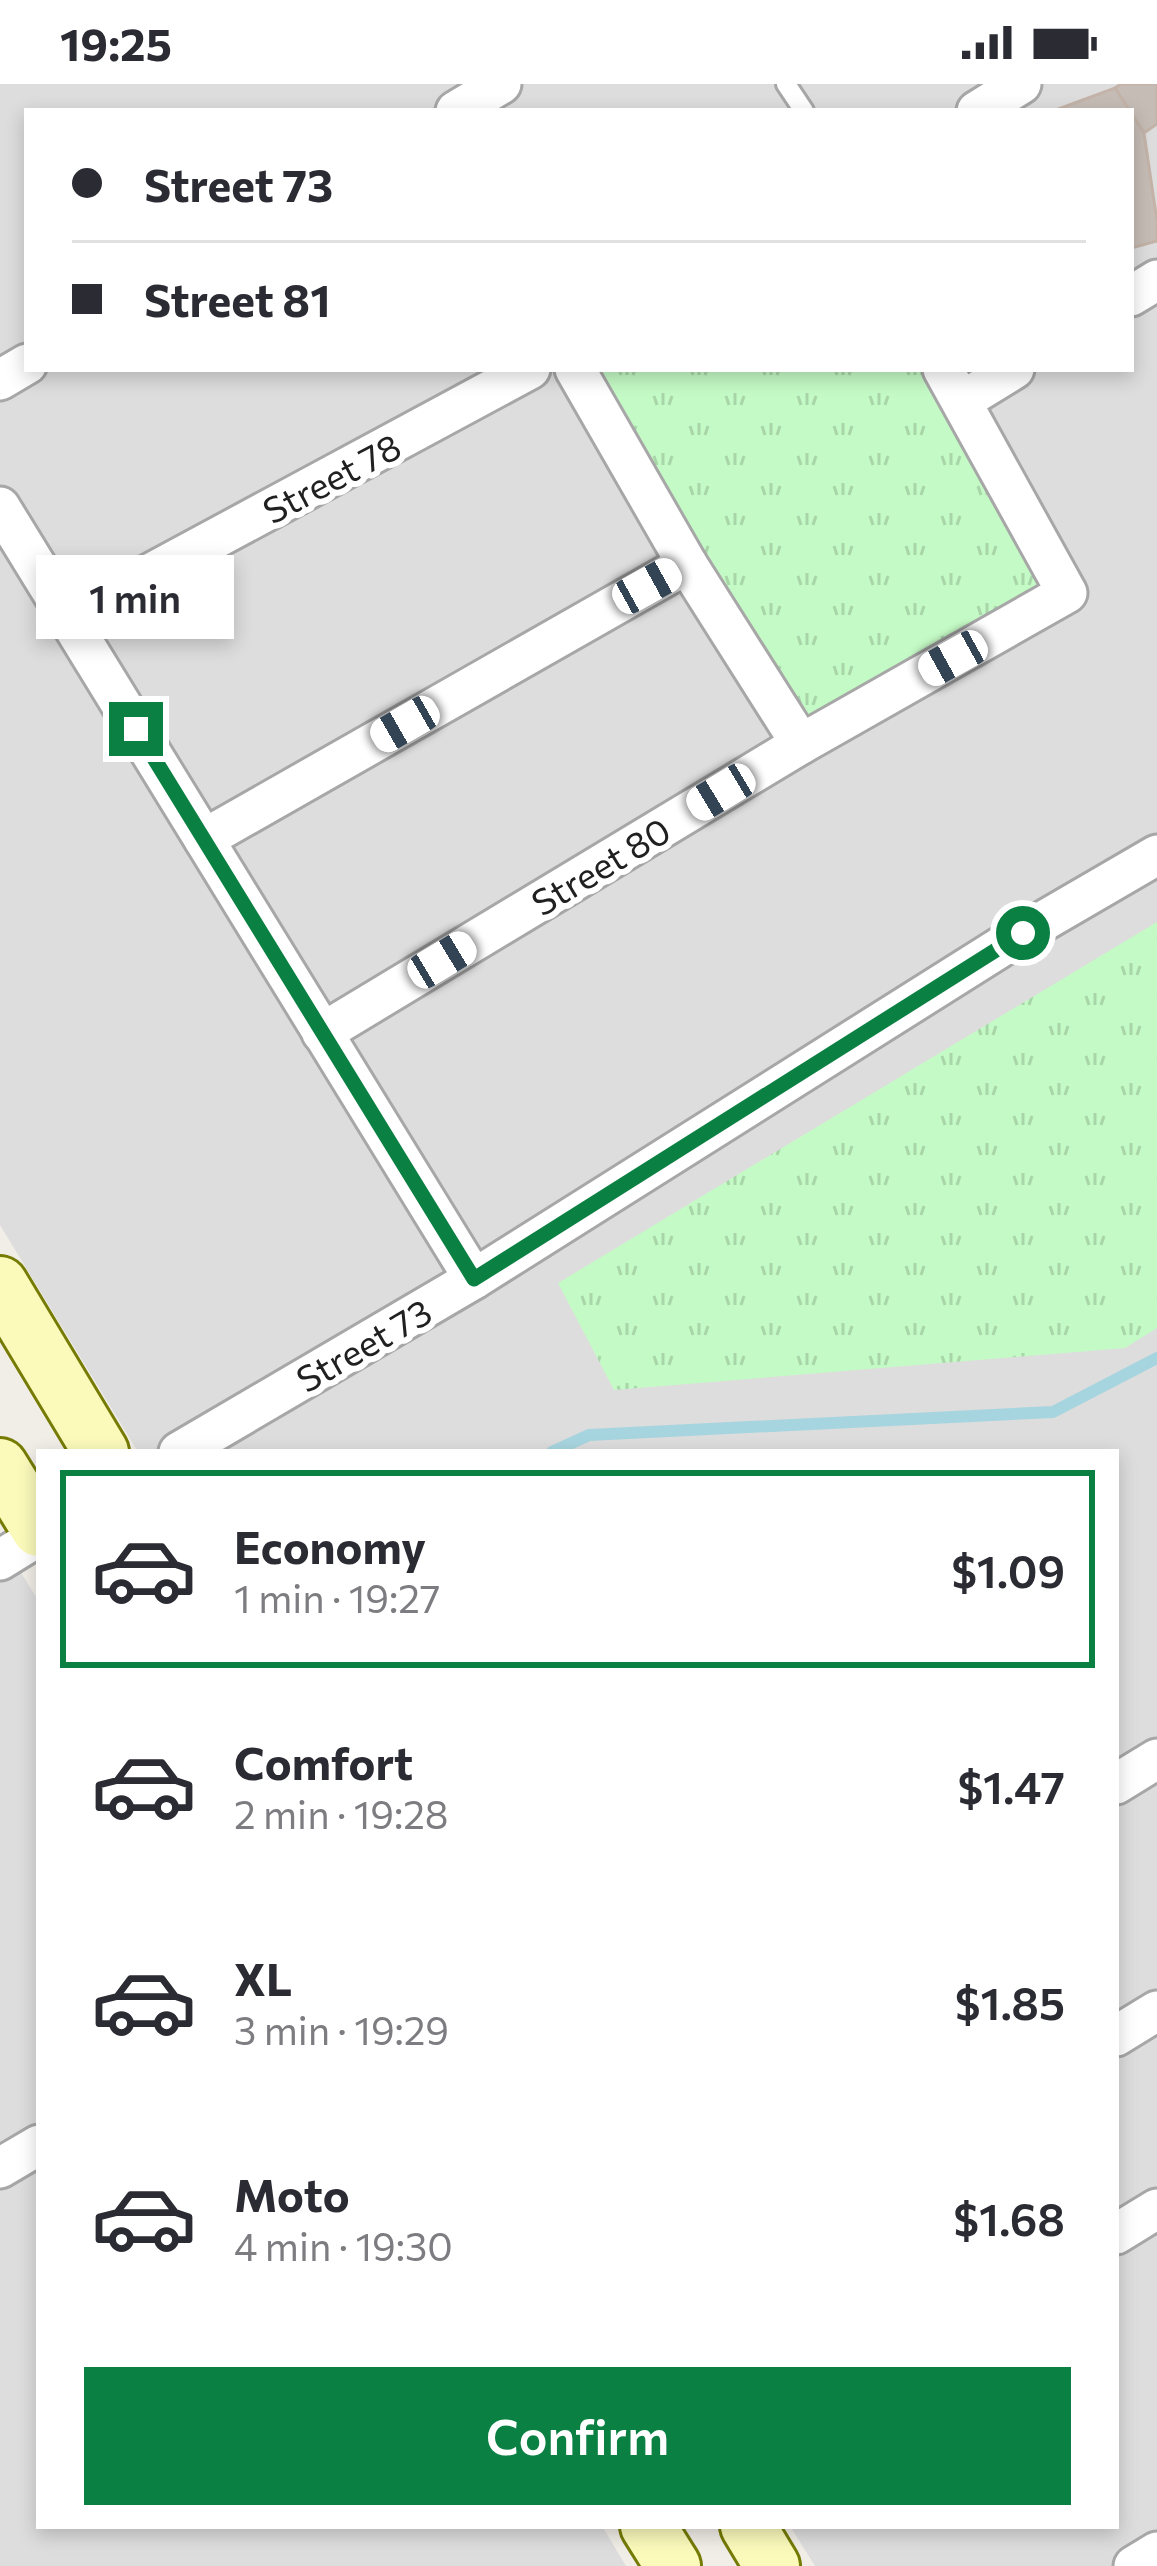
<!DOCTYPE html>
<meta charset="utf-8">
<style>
:root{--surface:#fff;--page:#f2f2f3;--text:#2b2b33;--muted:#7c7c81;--line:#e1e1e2;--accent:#0b8043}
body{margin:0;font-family:Commissioner,sans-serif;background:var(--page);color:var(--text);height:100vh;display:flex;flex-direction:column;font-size:45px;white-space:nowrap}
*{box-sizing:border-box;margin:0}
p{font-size:39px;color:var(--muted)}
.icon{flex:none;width:66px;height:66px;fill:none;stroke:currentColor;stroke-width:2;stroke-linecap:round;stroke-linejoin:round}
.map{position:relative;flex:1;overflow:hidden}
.side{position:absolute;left:36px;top:1365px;width:1083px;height:1080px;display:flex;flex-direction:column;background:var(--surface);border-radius:0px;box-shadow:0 6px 18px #0003}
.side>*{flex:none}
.hud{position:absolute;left:24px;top:24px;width:1110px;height:264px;border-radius:0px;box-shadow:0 6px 18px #0003;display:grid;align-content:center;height:264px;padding:0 48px;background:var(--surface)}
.end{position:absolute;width:54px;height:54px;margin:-27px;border:15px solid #0b8043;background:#fff;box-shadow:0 0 0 6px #fff}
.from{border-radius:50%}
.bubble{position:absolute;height:84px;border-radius:0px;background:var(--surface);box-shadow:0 6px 18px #0003;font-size:39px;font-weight:600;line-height:84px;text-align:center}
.car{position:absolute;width:36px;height:72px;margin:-36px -18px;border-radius:15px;box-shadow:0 0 9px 3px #0007;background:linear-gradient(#fff 24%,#345 0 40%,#fff 0 76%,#345 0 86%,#fff 0)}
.hud b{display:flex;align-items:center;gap:42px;height:114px;font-size:45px}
.hud b+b{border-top:3px solid var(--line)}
.hud i{width:30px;height:30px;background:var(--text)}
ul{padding:21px 0 0;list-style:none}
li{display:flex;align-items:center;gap:36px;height:198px;margin:0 24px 18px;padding:0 24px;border:6px solid transparent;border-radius:0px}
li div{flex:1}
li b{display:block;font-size:45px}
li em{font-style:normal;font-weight:600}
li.current{border-color:var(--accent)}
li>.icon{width:108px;height:108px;stroke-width:1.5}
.primary-button{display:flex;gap:24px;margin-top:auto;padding:24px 48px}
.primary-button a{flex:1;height:138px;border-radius:0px;background:var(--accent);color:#fff;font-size:48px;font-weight:600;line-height:138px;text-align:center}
.status{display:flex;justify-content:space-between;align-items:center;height:84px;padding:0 60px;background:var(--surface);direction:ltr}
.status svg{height:33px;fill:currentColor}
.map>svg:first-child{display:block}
.residential{fill:#dedddd;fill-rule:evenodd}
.park{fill:url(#park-tufts)}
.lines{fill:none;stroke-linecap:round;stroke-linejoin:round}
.stream{stroke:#a7d5df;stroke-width:12}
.building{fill:#c6bcb6;stroke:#c3b3a8;stroke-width:3}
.lane-casing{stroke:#a7a7a7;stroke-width:24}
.street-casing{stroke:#a7a7a7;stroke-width:45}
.secondary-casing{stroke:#757b03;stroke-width:60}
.lane{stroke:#fff;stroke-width:18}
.street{stroke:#fff;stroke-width:39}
.secondary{stroke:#fbfabb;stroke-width:54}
.route{stroke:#0b8043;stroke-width:15}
.labels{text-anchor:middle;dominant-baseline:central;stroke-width:12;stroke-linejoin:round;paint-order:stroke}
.street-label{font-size:36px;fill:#202020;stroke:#fff}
</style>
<div class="status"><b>19:25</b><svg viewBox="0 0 49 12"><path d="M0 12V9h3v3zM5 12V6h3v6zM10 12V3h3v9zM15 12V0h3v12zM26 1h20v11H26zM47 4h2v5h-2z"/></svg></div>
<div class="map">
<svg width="1157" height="2482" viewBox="0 0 1157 2482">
<defs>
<pattern id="park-tufts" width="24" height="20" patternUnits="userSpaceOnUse" patternTransform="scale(3)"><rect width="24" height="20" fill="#c4fac5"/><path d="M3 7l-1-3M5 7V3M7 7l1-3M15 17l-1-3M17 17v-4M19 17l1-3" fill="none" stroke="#a8d6a9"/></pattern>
</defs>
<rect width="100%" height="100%" fill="#f1ede7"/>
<!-- residential -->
<g class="residential">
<path d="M0 0H1157V2482H815L790 2442H1116V1368H138L0 1141ZM27 27H1131V285H27Z"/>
<polygon points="0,1454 39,1518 39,2442 602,2442 626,2482 0,2482"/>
</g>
<!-- park -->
<g class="park">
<polygon points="587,285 927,285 1050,503 804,650"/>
<polygon points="1157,838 1157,1244 1125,1264 614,1306 558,1199"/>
</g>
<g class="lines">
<!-- stream -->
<polyline class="stream" points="552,1368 589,1351 1053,1328 1157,1274"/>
</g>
<!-- building -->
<g class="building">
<polygon points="1121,0 1157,0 1157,40 1144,49 1115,4"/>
<polygon points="1115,4 1130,27 1053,27"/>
<polygon points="1131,29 1144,49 1157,137 1157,157 1131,164"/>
</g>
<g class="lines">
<defs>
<polyline id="lane" points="786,0 804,27"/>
<g id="street">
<polyline points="456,27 501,0"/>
<polyline points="977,27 1021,0"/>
<polyline points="1131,212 1157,196"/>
<polyline points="575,285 687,480 801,660"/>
<polyline points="0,296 27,280"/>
<polyline points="962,317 1014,285"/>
<polyline points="0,423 474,1195"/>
<polyline points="68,534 530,285"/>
<polyline points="204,755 687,480"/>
<polyline points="322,949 801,660 1067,509 943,285"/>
<polyline points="179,1368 474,1195 1023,849 1157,771"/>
<polyline points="0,1476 39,1452"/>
<polyline points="1116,1700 1157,1675"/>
<polyline points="1116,1952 1157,1927"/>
<polyline points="0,2084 39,2061"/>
<polyline points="1116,2150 1157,2125"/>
<polyline points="1134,2482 1157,2468"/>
</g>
<g id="secondary">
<polyline points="0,1200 101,1368"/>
<polyline points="0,1382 39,1445"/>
<polyline points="648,2442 673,2482"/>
<polyline points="748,2442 772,2482"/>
</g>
</defs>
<!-- lane casing -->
<use href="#lane" class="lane-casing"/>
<!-- street casing -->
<use href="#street" class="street-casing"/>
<!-- secondary casing -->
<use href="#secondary" class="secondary-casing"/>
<!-- lane -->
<use href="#lane" class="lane"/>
<!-- street -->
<use href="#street" class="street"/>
<!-- secondary -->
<use href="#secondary" class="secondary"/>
</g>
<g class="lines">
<!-- route -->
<polyline class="route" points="136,645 474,1195 1023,849"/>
</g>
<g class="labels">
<!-- street labels -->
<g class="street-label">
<text transform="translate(331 393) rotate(-28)">Street 78</text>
<text transform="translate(600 781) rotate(-31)">Street 80</text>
<text transform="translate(363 1260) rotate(-30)">Street 73</text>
</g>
</g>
</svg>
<i class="end from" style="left:1023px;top:849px"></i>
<i class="end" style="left:136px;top:645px"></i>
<div class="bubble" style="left:36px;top:471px;width:198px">1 min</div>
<i class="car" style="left:647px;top:502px;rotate:61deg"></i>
<i class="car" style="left:953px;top:574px;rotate:241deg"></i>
<i class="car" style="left:405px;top:640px;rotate:240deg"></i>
<i class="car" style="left:721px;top:708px;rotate:239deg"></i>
<i class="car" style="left:442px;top:876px;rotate:59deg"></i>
<div class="hud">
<b><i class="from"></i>Street 73</b>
<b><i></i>Street 81</b>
</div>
<section class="side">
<ul>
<li class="current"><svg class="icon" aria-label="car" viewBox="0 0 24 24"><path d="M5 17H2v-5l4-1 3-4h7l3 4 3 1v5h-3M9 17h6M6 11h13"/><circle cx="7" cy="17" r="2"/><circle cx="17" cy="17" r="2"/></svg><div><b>Economy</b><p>1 min · 19:27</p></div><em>$1.09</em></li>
<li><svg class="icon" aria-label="car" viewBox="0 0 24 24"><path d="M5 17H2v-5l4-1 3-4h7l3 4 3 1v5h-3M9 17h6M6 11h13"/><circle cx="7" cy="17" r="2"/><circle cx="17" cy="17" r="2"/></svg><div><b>Comfort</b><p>2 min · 19:28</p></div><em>$1.47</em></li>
<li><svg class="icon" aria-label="car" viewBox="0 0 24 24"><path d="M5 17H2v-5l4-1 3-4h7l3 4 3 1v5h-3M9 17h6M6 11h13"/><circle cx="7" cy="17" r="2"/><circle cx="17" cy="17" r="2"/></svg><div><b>XL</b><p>3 min · 19:29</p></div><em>$1.85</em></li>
<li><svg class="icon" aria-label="car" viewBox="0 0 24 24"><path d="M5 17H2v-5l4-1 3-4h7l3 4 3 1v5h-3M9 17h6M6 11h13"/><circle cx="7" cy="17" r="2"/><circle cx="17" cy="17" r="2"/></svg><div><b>Moto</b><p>4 min · 19:30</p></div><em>$1.68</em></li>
</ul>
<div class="primary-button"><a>Confirm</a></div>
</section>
</div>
